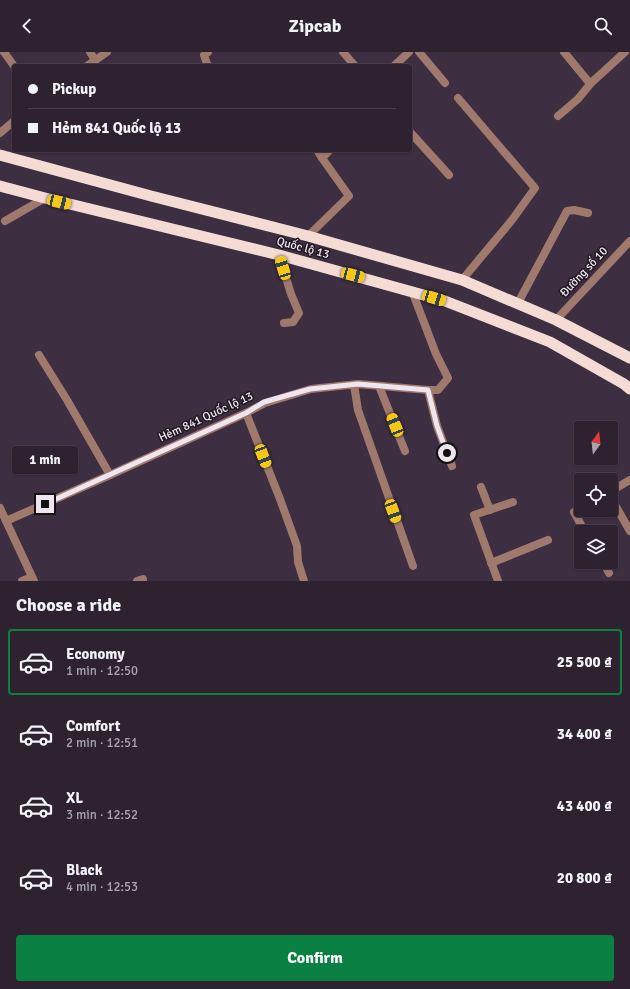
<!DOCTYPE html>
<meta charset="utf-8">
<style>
:root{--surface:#2e2231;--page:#3a2f3d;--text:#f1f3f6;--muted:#a7a4ab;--line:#493f4d;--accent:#0b8043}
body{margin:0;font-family:Signika,sans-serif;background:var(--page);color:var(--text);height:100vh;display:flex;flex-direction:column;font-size:15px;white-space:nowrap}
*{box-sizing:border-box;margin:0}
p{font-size:13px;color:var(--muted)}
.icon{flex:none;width:22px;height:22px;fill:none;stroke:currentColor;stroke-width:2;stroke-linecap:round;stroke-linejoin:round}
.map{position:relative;height:529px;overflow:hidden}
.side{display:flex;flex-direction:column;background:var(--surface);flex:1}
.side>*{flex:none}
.guide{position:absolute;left:12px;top:12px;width:400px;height:88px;border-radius:4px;box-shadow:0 1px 3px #0004,0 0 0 1px var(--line);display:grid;align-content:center;height:88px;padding:0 16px;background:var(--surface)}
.needle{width:26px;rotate:15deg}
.controls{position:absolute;left:574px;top:369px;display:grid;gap:8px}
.controls a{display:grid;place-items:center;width:44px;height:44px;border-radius:4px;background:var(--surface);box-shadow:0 1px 3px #0004,0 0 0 1px var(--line);font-size:20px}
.end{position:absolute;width:18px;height:18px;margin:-9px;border:5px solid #efe5f1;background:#111;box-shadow:0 0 0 2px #111}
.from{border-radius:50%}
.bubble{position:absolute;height:28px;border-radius:4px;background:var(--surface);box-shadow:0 1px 3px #0004,0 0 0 1px var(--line);font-size:13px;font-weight:800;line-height:28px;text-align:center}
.car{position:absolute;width:12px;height:24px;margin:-12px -6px;border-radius:5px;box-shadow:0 0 3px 1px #0007;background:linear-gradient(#f5c518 24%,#345 0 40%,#f5c518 0 76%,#345 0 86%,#f5c518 0)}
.guide b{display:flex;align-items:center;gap:14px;height:38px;font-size:15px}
.guide b+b{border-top:1px solid var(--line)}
.guide i{width:10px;height:10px;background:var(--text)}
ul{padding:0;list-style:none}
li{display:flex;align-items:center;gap:12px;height:66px;margin:0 8px 6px;padding:0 8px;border:2px solid transparent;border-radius:4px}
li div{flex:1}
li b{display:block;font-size:15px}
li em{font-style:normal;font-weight:800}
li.current{border-color:var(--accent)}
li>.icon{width:36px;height:36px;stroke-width:1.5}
h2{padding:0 16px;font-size:18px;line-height:48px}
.action{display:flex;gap:8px;margin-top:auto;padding:8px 16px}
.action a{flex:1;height:46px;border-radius:4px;background:var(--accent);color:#fff;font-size:16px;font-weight:800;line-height:46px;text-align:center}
header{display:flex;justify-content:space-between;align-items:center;height:52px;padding:0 16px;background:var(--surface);font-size:18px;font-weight:800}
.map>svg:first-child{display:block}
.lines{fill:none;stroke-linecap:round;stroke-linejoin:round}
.service{stroke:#a0796d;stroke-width:8}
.minor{stroke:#a0796d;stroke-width:8}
.tertiary{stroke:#a0796d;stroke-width:8}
.trunk{stroke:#f4dcd4;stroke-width:11}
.route{stroke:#efe5f1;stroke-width:5}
.labels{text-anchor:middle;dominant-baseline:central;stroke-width:3;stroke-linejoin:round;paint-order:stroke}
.street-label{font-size:12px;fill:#efe5f1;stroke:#201922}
</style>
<header><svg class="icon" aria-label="back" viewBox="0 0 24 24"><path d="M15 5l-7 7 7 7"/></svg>Zipcab<svg class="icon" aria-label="search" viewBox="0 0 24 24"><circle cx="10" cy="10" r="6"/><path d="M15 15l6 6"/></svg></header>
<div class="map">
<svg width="630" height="529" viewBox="0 0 630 529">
<rect width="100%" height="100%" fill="#3d2e41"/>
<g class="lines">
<!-- service -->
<g class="service">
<polyline points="343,0 355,14"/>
<polyline points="419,0 445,31"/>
<polyline points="394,14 409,0"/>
<polyline points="410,80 449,123"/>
<polyline points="317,98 322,106"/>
<polyline points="5,169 45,146"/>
<polyline points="308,184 349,144 322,106 330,98"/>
<polyline points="279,203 291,242 299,261 293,270 284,271"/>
<polyline points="518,251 567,159 574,158 588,161"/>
<polyline points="246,361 280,447"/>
<polyline points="137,529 143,527"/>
</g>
<!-- minor -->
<g class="minor">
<polyline points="4,0 14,14"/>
<polyline points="90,0 95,8"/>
<polyline points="208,0 204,3 207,12 209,14"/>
<polyline points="564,0 587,28 591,31"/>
<polyline points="87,14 107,0"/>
<polyline points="458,46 535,136 512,168 462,228"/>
<polyline points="558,64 578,47 591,31 625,0"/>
<polyline points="0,81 14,69"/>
<polyline points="556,268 630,189"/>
<polyline points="39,303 67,348 110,423"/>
<polyline points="354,333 358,358 413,514"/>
<polyline points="379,334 405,399"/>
<polyline points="428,338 437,374 452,414"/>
<polyline points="481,435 490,458"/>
<polyline points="611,439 630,428"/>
<polyline points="611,446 630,479"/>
<polyline points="280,447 297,494 298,510 304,529"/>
<polyline points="581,456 574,460 585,480"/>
<polyline points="6,469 110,423 246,361 265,351 311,337 358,332 428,338 438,338 448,326 436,302 412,239"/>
<polyline points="603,510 609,521"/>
<polyline points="491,511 548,488"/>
<polyline points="22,529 32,525"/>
<polyline points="498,529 474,463 513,450"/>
</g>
<!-- tertiary -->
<polyline class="tertiary" points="0,456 34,529"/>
<!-- trunk -->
<g class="trunk">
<polyline points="0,103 151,144 308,184 462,228 556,268 630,306"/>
<polyline points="0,134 45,146 279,203 445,249 550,290 624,332 630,337"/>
</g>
</g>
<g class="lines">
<!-- route -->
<polyline class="route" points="45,452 246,361 264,350 310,337 358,332 428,338 437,374 447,401"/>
</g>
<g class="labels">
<!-- street labels -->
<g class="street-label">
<text transform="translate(303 196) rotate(15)">Quốc lộ 13</text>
<text transform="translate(584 220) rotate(-47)">Đường số 10</text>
<text transform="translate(206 365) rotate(-25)">Hẻm 841 Quốc lộ 13</text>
</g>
</g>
</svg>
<div class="controls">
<a><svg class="needle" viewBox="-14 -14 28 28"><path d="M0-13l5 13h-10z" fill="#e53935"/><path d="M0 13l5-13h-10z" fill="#a7a4ab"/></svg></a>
<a><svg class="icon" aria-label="locate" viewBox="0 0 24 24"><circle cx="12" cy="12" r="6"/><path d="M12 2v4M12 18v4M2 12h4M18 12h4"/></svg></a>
<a><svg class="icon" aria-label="layers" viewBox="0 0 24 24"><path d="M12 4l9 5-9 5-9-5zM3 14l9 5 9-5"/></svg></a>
</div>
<i class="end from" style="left:447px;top:401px"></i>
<i class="end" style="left:45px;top:452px"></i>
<div class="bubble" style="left:12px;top:394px;width:66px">1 min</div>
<i class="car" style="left:59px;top:150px;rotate:103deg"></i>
<i class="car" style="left:283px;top:216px;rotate:343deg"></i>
<i class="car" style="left:353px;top:223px;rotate:105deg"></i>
<i class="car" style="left:434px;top:246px;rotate:106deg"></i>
<i class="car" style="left:395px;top:373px;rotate:338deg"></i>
<i class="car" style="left:263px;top:404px;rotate:159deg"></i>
<i class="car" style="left:393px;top:459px;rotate:160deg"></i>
<div class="guide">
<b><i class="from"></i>Pickup</b>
<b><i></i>Hẻm 841 Quốc lộ 13</b>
</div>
</div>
<section class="side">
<h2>Choose a ride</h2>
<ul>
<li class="current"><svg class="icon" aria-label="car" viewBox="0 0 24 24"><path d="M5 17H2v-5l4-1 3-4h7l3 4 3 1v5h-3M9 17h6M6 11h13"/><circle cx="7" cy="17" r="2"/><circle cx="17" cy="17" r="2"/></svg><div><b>Economy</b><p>1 min · 12:50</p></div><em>25 500 ₫</em></li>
<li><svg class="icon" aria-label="car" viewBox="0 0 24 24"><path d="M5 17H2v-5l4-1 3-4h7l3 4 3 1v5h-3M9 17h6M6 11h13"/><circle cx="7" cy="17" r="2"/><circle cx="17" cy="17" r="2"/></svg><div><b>Comfort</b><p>2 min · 12:51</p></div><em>34 400 ₫</em></li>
<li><svg class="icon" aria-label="car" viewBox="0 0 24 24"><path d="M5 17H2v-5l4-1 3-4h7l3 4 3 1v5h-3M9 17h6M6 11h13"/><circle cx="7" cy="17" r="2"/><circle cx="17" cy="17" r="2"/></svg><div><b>XL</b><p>3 min · 12:52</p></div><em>43 400 ₫</em></li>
<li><svg class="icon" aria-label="car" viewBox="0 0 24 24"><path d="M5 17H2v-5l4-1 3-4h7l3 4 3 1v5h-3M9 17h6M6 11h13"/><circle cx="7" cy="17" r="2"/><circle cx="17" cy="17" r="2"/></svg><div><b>Black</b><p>4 min · 12:53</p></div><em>20 800 ₫</em></li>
</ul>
<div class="action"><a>Confirm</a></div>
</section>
